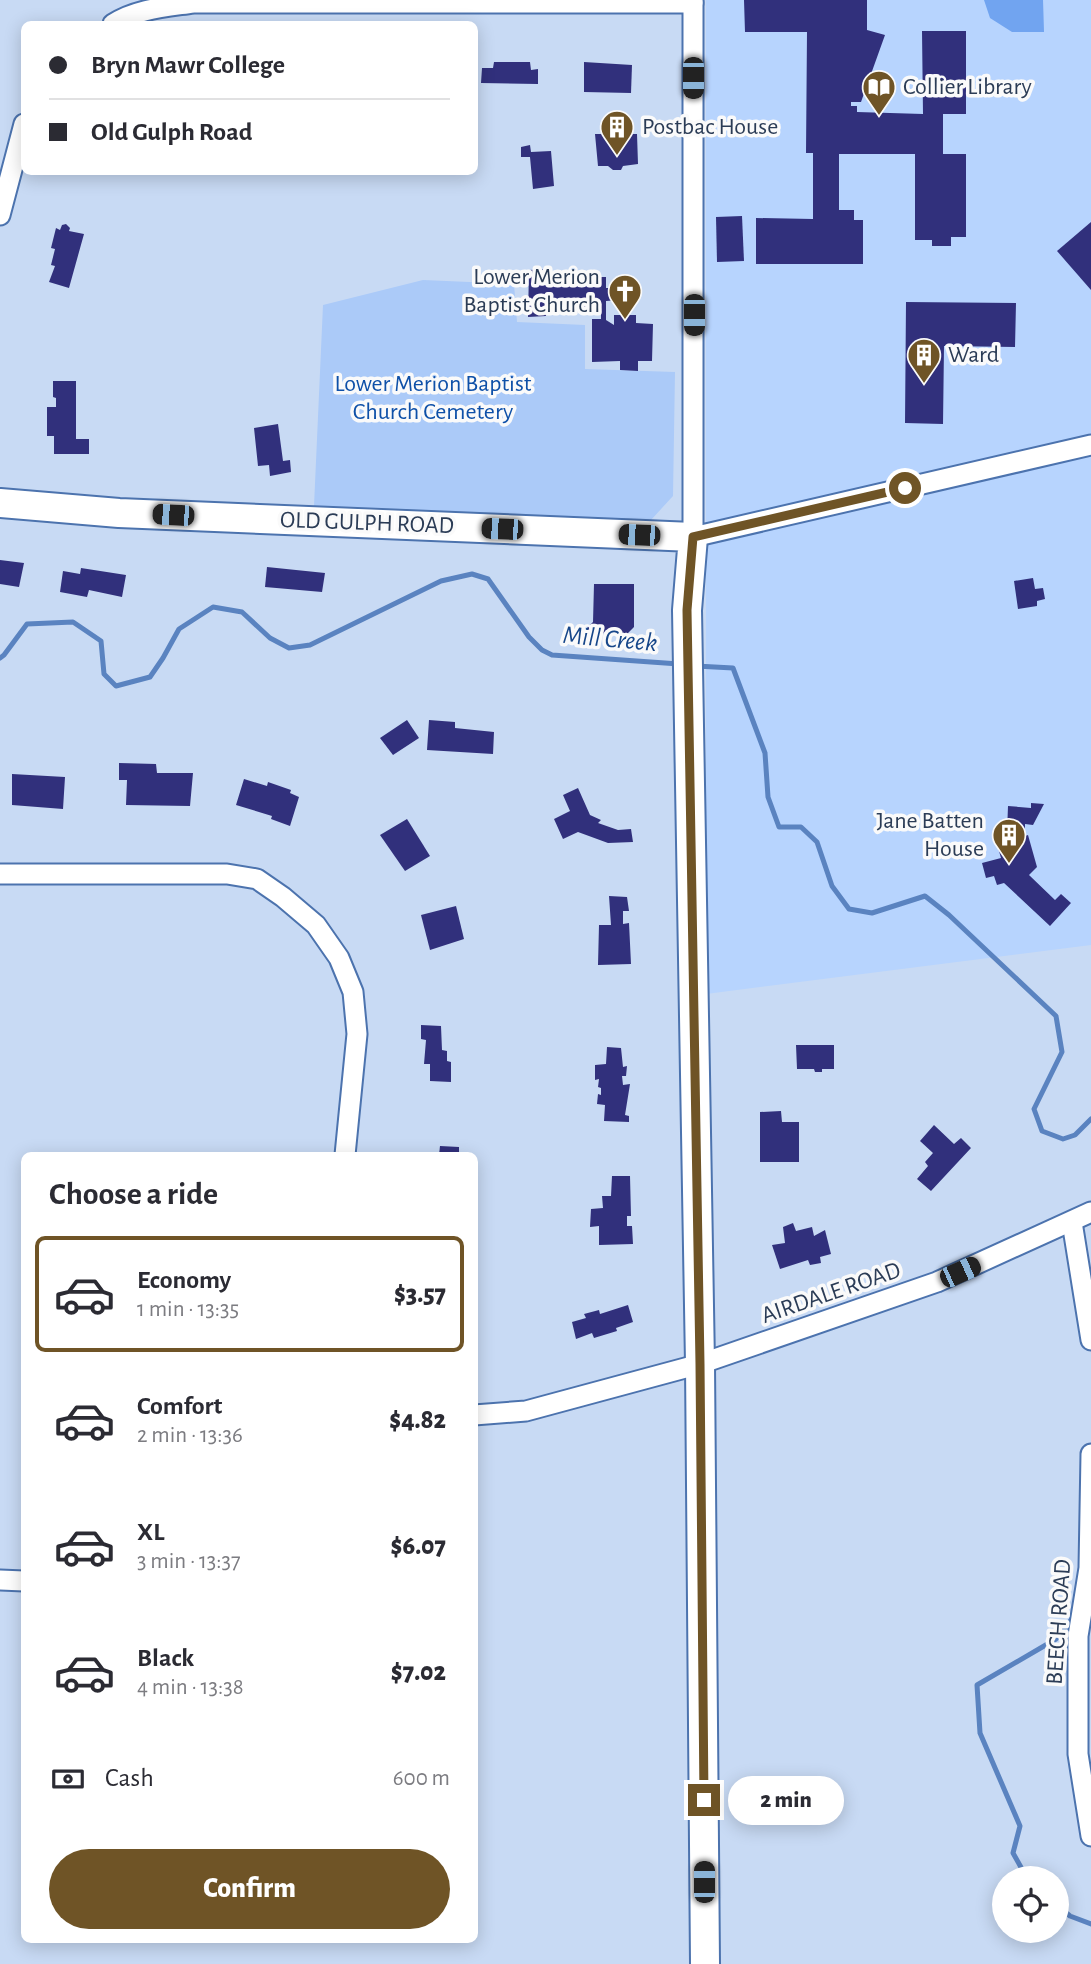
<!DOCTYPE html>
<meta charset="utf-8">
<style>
:root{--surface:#fff;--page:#f2f2f3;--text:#2b2b33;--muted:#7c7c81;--line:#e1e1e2;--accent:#6f5426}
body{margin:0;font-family:"Alegreya Sans",sans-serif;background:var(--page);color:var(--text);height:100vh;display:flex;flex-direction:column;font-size:26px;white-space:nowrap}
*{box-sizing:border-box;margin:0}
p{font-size:23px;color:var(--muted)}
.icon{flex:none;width:38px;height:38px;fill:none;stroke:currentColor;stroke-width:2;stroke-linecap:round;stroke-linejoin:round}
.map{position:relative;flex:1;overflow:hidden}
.side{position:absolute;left:21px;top:1152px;width:457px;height:791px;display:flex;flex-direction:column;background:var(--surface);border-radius:10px;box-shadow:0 4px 18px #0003}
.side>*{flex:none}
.top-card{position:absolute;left:21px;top:21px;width:457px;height:154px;border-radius:10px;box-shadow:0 4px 18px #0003;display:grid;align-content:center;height:154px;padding:0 28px;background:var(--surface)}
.buttons{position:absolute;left:992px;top:1866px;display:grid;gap:14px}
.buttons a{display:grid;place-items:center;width:77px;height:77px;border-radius:50%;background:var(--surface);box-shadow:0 4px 18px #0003;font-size:35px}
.end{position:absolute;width:32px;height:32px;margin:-16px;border:9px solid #6f5426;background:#fff;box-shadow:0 0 0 4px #fff}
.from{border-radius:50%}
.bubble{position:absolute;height:49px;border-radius:24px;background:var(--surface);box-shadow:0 4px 18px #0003;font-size:23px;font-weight:800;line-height:49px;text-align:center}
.car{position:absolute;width:21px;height:42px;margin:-21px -10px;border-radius:9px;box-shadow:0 0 5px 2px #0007;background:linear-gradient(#222 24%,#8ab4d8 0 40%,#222 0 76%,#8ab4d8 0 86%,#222 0)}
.top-card b{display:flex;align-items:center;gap:24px;height:66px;font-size:26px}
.top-card b+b{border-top:2px solid var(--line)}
.top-card i{width:18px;height:18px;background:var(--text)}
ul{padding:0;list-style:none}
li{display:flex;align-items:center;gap:21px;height:116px;margin:0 14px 10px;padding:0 14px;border:4px solid transparent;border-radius:10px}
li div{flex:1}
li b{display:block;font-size:26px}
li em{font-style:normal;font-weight:800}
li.current{border-color:var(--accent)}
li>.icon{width:63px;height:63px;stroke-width:1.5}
h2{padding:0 28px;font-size:32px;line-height:84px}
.pay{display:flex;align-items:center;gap:18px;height:77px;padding:0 28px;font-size:26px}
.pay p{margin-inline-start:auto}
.action{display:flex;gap:14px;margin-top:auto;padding:14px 28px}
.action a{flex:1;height:80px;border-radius:42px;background:var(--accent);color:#fff;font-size:28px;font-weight:800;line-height:80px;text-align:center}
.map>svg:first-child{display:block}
.built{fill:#b7d4fe}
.green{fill:#abcaf8}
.forest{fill:#71a4f0}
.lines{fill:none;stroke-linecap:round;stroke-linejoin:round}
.stream{stroke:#5a83c0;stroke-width:5}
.building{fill:#31307c}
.street-casing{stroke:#4c73ae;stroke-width:23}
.secondary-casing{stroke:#4c73ae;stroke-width:32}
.street{stroke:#fff;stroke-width:19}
.secondary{stroke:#fff;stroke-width:28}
.route{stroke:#6f5426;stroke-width:9}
.labels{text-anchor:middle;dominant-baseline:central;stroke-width:7;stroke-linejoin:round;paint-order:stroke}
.poi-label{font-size:24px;fill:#2b3c56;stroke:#fafafa;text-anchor:start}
.park-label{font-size:24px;fill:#0e50a8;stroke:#fafafa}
.street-label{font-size:24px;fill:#2b3c56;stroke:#fafafa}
.water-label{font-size:26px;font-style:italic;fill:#164689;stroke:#fafafa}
</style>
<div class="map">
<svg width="1091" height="1964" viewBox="0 0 1091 1964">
<rect width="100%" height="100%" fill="#c8daf4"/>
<!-- built -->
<polygon class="built" points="706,0 1091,0 1091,945 706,994"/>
<!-- green -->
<polygon class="green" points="423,280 514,284 517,322 585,325 585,369 675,372 673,496 651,520 314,506 323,305"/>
<!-- forest -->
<polygon class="forest" points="984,0 1043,0 1044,32 1012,32 990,18"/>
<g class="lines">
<!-- stream -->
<g class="stream">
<polyline points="0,658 4,655 27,624 73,622 101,641 104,674 116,686 150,677 163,658 179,629 213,607 242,612 270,638 289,648 310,645 441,581 472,574 488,579 529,637 542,650 552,655 679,664"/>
<polyline points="696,666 733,668 765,753 768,797 779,827 801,827 817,842 832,886 849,909 872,913 925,896 949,915 1056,1016 1062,1052 1034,1109 1042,1131 1063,1139 1075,1135 1091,1119"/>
<polyline points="1027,1878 1013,1853 1020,1826 980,1733 977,1685 1056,1639 1074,1616"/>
<polyline points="1057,1905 1070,1916 1091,1924"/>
</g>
</g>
<!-- building -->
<g class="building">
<polygon points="744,0 867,0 867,30 885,35 861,102 851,102 851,106 857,106 857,112 923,114 922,31 966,31 966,114 943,114 943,154 966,154 966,237 951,237 951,246 932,246 932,240 915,240 915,154 839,154 839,210 854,210 854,220 863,220 863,264 756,264 756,218 813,219 813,153 806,153 807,32 745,32"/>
<polygon points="494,62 530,62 531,70 538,69 538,84 481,83 482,68 493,68"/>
<polygon points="584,62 632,65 631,93 584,92"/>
<polygon points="595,134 637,134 638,164 623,166 621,170 613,170 608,166 598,166"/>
<polygon points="530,145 531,152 551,151 554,186 533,189 530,157 521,157 521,147"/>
<polygon points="742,216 744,261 717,262 716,217"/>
<polygon points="1091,222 1091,290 1057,251"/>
<polygon points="66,224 70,228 69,231 84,234 69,288 49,282 55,266 51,265 55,249 51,248 56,228 60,230 62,225"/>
<polygon points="546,269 546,278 586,279 585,277 606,277 606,288 619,288 619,300 606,301 606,320 614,325 614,315 636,315 636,323 653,324 652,361 638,361 638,371 620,370 620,361 592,362 592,319 601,319 601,313 545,311 546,316 528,317 529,270"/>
<polygon points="906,302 1016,303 1015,347 944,346 943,424 905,423"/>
<polygon points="53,381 76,381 76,439 89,439 89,454 54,454 54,436 47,436 47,407 56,407 56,398 53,397"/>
<polygon points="278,424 283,461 290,460 291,472 270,476 269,465 258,466 254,428"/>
<polygon points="0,560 24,563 19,587 0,584"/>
<polygon points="267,567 325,573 322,592 265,587"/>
<polygon points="81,568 126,575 122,597 89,590 87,597 60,592 63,571 80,574"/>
<polygon points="1033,578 1035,589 1043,588 1045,599 1037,601 1037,606 1018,609 1014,581"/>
<polygon points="594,584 634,584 634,627 622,639 613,630 606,630 598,640 586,629 593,622"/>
<polygon points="407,720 419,738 393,755 380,738"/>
<polygon points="429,720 455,722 455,728 494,732 493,754 427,750"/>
<polygon points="119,763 156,764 157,773 193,773 190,806 126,805 127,780 119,780"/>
<polygon points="12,774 65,777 63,809 12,805"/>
<polygon points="244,779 267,786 268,782 291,790 290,793 299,797 290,826 271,819 272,816 236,805"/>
<polygon points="578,788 590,815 601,820 598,823 618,830 631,829 633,842 608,843 578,832 563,839 554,819 570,811 563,795"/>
<polygon points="1031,803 1044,804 1033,825 1025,824 1025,836 1028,835 1037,867 1029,875 1055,900 1061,894 1071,903 1050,926 1004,883 997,885 994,876 986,878 982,863 1001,858 996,841 1007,833 1008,806 1031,808"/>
<polygon points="407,819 430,856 405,871 380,835"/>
<polygon points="609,896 627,897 629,911 623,911 623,924 629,923 631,964 598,965 599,925 611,925"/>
<polygon points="456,906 464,939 430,950 421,915"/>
<polygon points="421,1025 441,1026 442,1050 447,1051 447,1061 451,1062 451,1082 430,1081 430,1064 424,1064 426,1040 421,1039"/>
<polygon points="796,1045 834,1045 834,1069 822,1069 822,1072 815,1072 814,1069 797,1069"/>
<polygon points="607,1047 621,1048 623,1067 627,1066 626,1076 622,1076 623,1085 630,1084 625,1115 629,1116 629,1122 604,1121 605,1105 597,1104 598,1094 601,1095 601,1088 598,1087 599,1079 595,1080 595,1065 606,1064"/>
<polygon points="781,1111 782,1122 799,1122 799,1162 760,1162 760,1112"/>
<polygon points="934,1125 954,1144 961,1138 971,1148 931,1191 917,1179 928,1166 925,1162 933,1153 920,1141"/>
<polygon points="440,1146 459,1147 459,1155 439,1155"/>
<polygon points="612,1176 630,1176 631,1216 627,1216 627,1226 632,1226 633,1244 599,1245 599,1226 590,1227 591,1209 603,1208 602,1196 611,1196"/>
<polygon points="793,1223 796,1231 812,1227 814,1236 825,1230 831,1254 820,1257 821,1263 810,1265 808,1260 780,1269 772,1245 785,1243 783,1227"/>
<polygon points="628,1305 633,1322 616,1328 617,1331 594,1338 592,1333 576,1339 572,1322 586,1318 584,1314 599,1310 600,1314"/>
</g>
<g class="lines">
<defs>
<g id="street">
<polyline points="693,0 693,537 1091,445"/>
<path d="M113 24C136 9 166 7 193 3H693"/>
<polyline points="0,215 24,124"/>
<polyline points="0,874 227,874 257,879 283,897 316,925 339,958 353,992 357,1034 345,1155"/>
<polyline points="1072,1222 1091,1340"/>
<polyline points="474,1415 526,1411 700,1364 937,1282 1091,1212"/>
<polyline points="1091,1454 1089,1568 1078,1636 1078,1754 1091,1836"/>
<polyline points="0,1580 24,1581"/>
</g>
<polyline id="secondary" points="0,503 119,513 693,537 687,610 700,1364 705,1964"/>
</defs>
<!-- street casing -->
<use href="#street" class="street-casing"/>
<!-- secondary casing -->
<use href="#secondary" class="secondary-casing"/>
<!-- street -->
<use href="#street" class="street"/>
<!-- secondary -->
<use href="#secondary" class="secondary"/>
</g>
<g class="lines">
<!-- route -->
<polyline class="route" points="704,1800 700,1364 687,610 693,537 905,488"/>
</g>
<!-- icons -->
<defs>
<symbol id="library-pin" viewBox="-11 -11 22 30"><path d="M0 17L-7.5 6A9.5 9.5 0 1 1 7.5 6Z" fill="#6f5426" stroke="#fafafa"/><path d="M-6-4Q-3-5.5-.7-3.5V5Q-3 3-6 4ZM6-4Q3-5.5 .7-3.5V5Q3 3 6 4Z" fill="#fff"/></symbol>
<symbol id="building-pin" viewBox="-11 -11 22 30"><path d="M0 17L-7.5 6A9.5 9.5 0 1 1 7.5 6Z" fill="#6f5426" stroke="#fafafa"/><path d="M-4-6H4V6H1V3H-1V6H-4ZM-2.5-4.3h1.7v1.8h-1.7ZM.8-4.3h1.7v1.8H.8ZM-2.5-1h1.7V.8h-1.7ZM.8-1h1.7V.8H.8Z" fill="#fff"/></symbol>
<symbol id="church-pin" viewBox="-11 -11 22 30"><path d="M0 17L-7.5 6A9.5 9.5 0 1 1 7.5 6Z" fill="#6f5426" stroke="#fafafa"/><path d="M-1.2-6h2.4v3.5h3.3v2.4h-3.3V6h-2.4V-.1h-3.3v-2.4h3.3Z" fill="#fff"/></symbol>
</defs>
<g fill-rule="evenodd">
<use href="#library-pin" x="860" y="68" width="38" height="52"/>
<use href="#building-pin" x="598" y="108" width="38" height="52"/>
<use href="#church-pin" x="606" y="272" width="38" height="52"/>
<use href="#building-pin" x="905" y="336" width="38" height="52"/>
<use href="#building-pin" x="990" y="816" width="38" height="52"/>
</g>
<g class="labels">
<!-- poi labels -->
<g class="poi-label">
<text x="903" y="87">Collier Library</text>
<text x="642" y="127">Postbac House</text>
<text x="600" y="277" text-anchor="end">Lower Merion<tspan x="600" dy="28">Baptist Church</tspan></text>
<text x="948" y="355">Ward</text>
<text x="984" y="821" text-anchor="end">Jane Batten<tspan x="984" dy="28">House</tspan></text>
</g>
<!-- park labels -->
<g class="park-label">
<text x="433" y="384">Lower Merion Baptist<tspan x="433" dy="28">Church Cemetery</tspan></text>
</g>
<!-- street labels -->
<g class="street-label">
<text transform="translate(367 523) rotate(2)">OLD GULPH ROAD</text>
<text transform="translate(831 1293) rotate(-19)">AIRDALE ROAD</text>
<text transform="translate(1059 1622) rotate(-86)">BEECH ROAD</text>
</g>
<!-- water labels -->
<g class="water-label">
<text transform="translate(610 639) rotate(5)">Mill Creek</text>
</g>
</g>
</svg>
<div class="buttons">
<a><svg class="icon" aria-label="locate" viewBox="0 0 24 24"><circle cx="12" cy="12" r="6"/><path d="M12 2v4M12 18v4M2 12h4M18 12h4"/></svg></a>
</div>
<i class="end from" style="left:905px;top:488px"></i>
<i class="end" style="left:704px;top:1800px"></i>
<div class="bubble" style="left:728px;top:1776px;width:116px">2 min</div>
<i class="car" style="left:693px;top:78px;rotate:180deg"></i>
<i class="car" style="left:694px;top:315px;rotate:180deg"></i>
<i class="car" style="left:173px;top:515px;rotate:273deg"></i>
<i class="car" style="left:502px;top:529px;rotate:272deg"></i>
<i class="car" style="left:639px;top:535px;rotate:272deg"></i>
<i class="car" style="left:960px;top:1272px;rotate:66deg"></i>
<i class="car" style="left:704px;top:1882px;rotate:0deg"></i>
<div class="top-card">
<b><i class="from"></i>Bryn Mawr College</b>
<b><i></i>Old Gulph Road</b>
</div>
<section class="side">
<h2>Choose a ride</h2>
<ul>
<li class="current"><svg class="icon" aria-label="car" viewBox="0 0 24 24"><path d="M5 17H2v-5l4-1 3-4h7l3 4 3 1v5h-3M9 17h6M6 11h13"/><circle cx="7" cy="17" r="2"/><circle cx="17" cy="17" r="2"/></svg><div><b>Economy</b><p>1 min · 13:35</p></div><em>$3.57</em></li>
<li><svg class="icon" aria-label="car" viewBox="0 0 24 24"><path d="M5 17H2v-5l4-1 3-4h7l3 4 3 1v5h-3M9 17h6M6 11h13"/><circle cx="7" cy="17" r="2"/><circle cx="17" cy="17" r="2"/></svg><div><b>Comfort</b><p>2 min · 13:36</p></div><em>$4.82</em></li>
<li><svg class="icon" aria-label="car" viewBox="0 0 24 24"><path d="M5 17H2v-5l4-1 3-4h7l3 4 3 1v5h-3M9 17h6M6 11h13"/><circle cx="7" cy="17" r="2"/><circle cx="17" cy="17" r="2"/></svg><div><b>XL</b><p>3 min · 13:37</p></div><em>$6.07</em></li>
<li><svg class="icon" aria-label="car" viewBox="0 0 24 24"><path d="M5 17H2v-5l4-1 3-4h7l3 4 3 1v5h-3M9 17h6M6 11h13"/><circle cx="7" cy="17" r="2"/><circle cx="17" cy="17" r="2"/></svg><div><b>Black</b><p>4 min · 13:38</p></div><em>$7.02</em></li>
</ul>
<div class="pay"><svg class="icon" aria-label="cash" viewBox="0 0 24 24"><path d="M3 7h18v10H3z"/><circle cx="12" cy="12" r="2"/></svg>Cash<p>600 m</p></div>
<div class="action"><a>Confirm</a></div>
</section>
</div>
